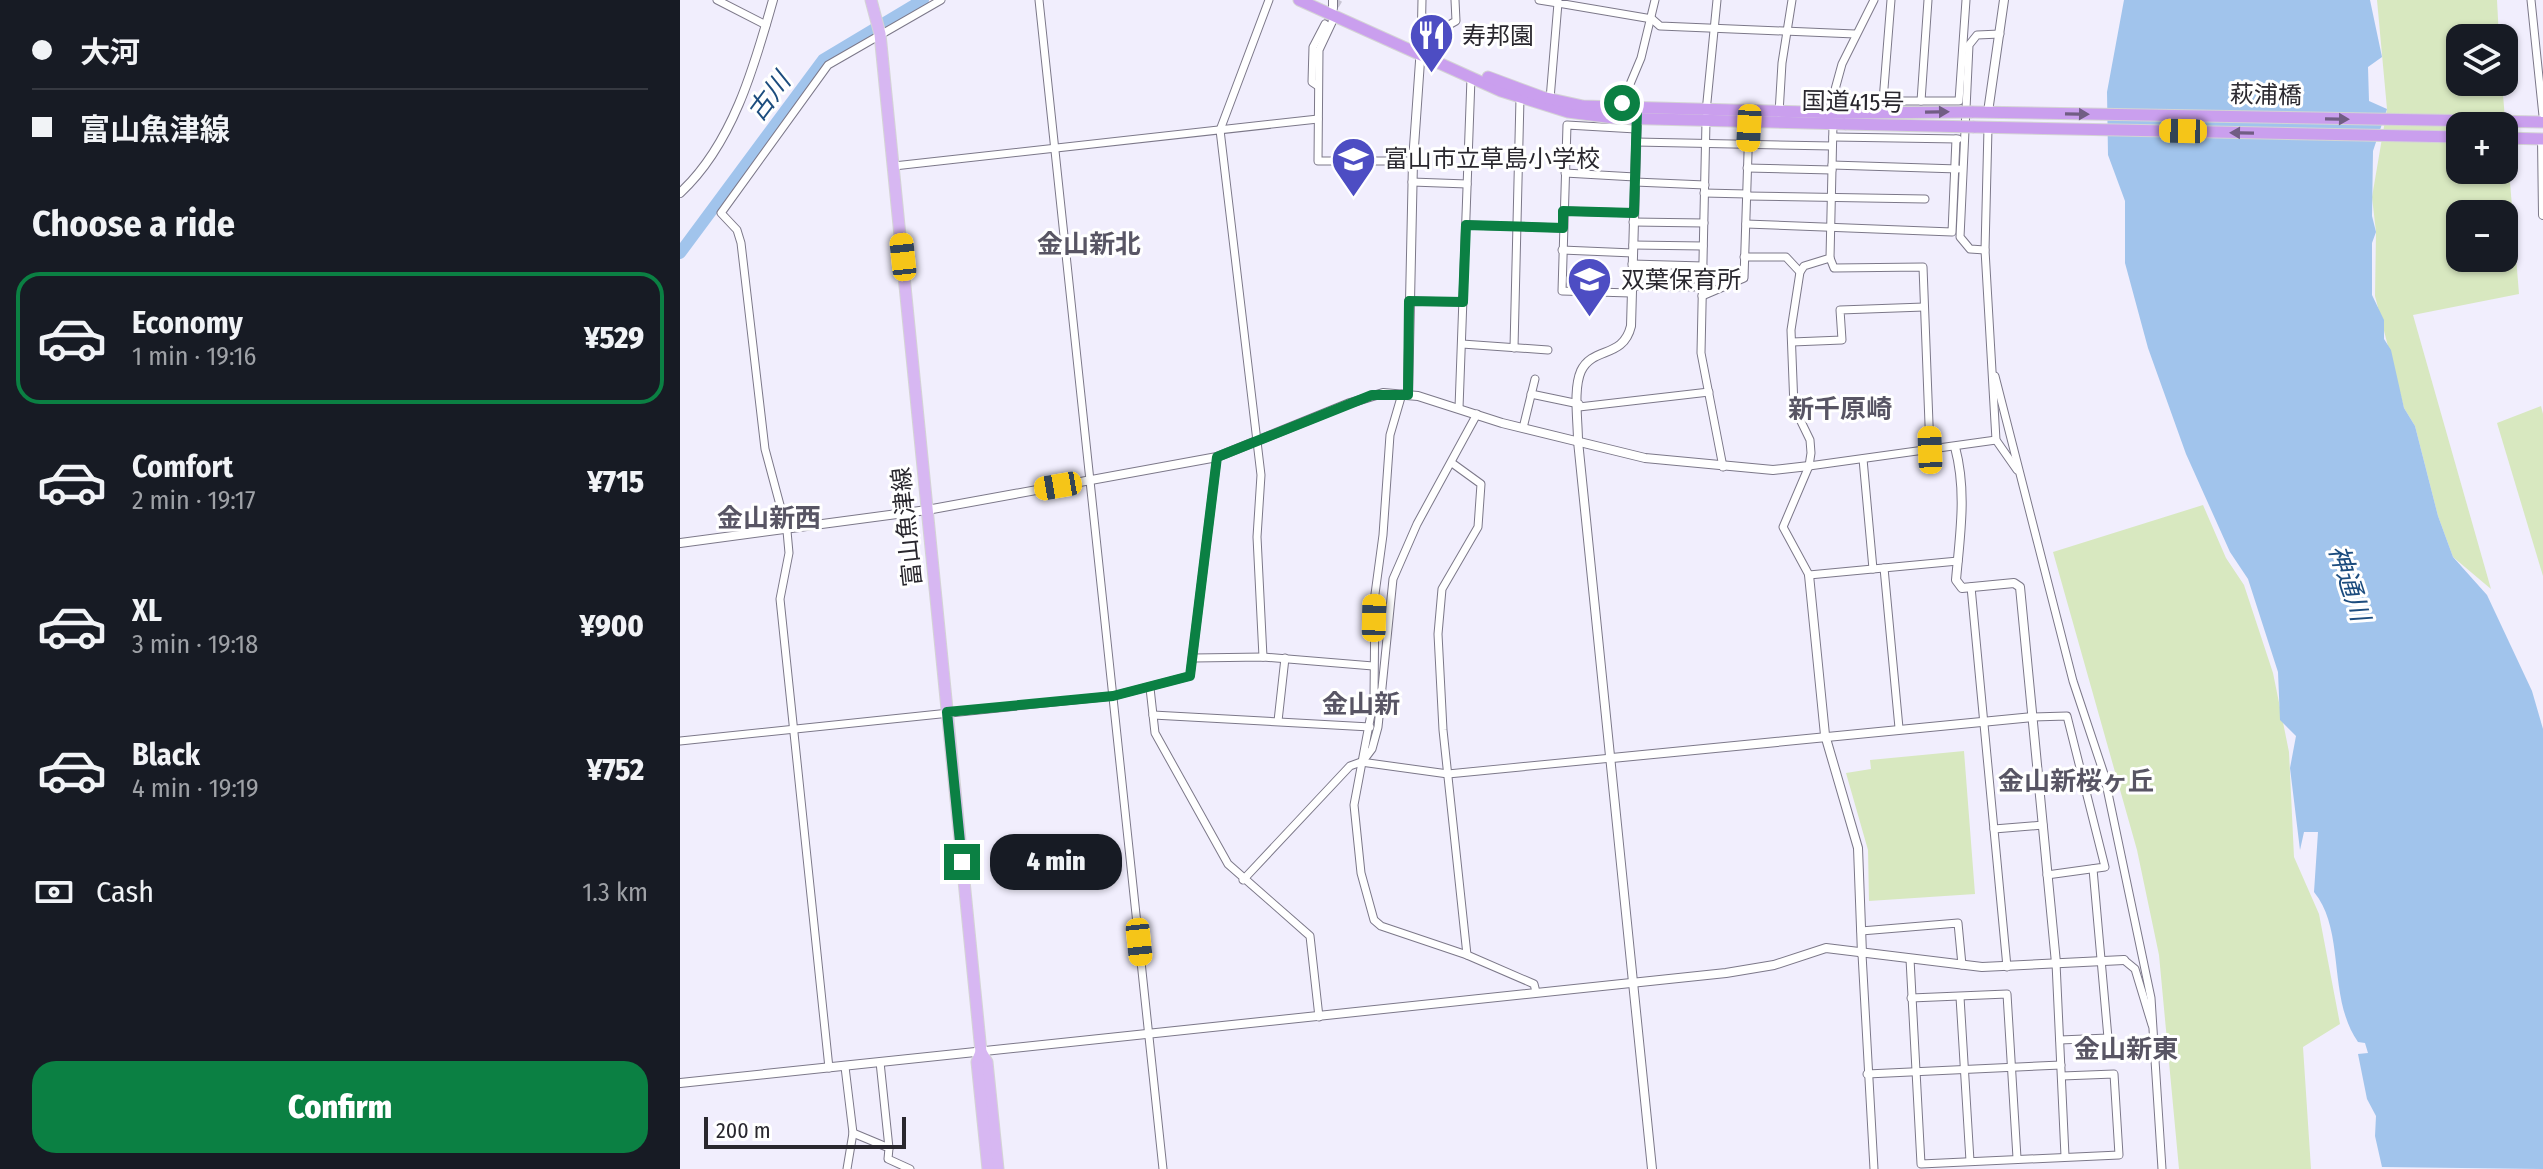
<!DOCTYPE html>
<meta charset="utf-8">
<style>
:root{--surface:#171b24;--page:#20242c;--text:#f1f3f6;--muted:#9ea1a6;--line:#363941;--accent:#0b8043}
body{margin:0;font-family:"Fira Sans Condensed","Noto Sans JP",sans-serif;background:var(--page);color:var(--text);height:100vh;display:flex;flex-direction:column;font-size:30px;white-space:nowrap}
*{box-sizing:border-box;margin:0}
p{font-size:26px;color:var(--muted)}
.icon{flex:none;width:44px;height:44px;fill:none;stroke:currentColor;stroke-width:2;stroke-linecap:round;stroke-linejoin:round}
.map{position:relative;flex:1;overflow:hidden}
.details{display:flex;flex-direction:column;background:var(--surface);width:680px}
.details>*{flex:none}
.guide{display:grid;align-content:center;height:176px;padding:0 32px;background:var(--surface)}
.buttons{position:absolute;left:1766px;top:24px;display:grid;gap:16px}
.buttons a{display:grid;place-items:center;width:72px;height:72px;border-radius:16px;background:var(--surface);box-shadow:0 2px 6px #0004;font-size:40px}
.scale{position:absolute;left:24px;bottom:20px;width:202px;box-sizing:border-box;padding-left:8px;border:4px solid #29272e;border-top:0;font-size:22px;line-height:28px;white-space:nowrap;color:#29272e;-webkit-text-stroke:6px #fff;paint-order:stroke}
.end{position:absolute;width:36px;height:36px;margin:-18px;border:10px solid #0b8043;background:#fff;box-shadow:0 0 0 4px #fff}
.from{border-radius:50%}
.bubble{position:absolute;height:56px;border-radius:24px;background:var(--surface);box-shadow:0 2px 6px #0004;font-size:26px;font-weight:800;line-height:56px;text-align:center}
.car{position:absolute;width:24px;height:48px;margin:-24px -12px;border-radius:10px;box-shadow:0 0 6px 2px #0007;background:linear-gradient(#f5c518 24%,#345 0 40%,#f5c518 0 76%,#345 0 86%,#f5c518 0)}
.guide b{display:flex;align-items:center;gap:28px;height:76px;font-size:30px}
.guide b+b{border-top:2px solid var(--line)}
.guide i{width:20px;height:20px;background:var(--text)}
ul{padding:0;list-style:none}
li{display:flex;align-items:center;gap:24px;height:132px;margin:0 16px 12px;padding:0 16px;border:4px solid transparent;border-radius:24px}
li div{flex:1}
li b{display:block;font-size:30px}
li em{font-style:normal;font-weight:800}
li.selected{border-color:var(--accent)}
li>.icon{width:72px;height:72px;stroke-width:1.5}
h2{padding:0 32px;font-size:36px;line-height:96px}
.pay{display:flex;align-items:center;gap:20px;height:88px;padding:0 32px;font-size:30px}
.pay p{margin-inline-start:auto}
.button{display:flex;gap:16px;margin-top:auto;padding:16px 32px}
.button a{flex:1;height:92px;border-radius:24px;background:var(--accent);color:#fff;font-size:32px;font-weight:800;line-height:92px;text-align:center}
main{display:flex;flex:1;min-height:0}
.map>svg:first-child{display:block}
.green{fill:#d8e8c0;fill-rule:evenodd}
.water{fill:#a1c4ec}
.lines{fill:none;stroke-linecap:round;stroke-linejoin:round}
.river{stroke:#a1c4ec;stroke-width:12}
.minor-tunnel{stroke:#c9c6d4;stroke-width:7;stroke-dasharray:7 3.5;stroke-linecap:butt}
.minor-casing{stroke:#7c7889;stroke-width:9}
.tertiary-casing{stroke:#7c7889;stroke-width:10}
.primary-casing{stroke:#d4d4d5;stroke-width:13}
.trunk-casing{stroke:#d4d4d5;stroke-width:13}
.minor{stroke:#fff;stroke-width:7}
.tertiary{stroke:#fff;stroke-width:8}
.primary{stroke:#d7b7f2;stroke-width:11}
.trunk{stroke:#ca9fee;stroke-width:11}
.trunk-bridge-casing{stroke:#d4d4d5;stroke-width:13;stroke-linecap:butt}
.trunk-bridge{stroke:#ca9fee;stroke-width:11}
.oneway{fill:#715d84}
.route{stroke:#0b8043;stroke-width:10}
.labels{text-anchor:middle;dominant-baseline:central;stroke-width:6;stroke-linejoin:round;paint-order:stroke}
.poi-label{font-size:24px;fill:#29272e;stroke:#fff;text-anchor:start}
.street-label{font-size:24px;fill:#29272e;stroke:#fff}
.water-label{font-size:26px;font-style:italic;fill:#1c4c7e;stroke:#fff}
.neighbourhood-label{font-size:26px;font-weight:bold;fill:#585564;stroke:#fff}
</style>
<main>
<section class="details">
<div class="guide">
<b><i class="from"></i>大河</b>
<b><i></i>富山魚津線</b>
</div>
<h2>Choose a ride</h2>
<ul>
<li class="selected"><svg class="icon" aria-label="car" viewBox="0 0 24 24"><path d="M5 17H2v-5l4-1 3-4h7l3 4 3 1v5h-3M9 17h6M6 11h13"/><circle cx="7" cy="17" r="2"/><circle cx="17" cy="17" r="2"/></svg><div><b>Economy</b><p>1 min · 19:16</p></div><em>¥529</em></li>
<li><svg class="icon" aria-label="car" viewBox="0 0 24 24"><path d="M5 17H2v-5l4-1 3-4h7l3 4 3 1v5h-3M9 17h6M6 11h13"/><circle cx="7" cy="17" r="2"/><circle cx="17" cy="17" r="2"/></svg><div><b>Comfort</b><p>2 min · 19:17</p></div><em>¥715</em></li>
<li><svg class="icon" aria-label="car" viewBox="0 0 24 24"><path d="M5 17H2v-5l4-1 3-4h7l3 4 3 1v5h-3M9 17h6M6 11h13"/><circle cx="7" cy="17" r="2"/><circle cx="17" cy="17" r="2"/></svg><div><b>XL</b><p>3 min · 19:18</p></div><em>¥900</em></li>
<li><svg class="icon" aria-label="car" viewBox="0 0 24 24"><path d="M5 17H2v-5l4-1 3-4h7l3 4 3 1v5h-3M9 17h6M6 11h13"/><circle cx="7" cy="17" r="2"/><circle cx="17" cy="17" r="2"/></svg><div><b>Black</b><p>4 min · 19:19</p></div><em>¥752</em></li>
</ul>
<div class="pay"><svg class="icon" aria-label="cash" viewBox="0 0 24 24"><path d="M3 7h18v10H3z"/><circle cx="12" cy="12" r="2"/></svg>Cash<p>1.3 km</p></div>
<div class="button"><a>Confirm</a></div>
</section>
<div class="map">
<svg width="1863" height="1169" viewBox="0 0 1863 1169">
<rect width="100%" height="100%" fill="#f1eefd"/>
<!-- green -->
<g class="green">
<path d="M1697 0H1817L1819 38H1780V82H1822L1839 294 1733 315 1811 589 1773 557 1758 516 1735 426 1724 408 1695 296 1696 232 1692 197 1707 109ZM1780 126H1824V170H1780ZM1780 214H1824V258H1780Z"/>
<polygon points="1861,406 1863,414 1863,576 1817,423"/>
<polygon points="1523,505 1546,558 1564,585 1593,673 1609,752 1614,857 1639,914 1660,1024 1623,1047 1631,1169 1499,1169 1479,955 1457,850 1373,552"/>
<polygon points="1284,751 1295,894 1189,901 1188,850 1166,773 1191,769 1190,760"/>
</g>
<!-- water -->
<path class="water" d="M1444 0H1690L1702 57 1688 67 1689 101 1707 109 1693 151 1692 216 1696 232 1692 243V295L1704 320V339L1711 350 1724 408 1735 426 1758 516 1773 557 1807 595 1852 691 1863 729V1169L1702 1167 1695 1136 1696 1116 1687 1099 1678 1054 1688 1053 1685 1043 1678 1042C1647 998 1666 931 1634 892L1638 832H1624L1620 850 1610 768 1616 736 1600 720 1598 672 1568 579 1550 552 1506 454 1468 348 1445 263V201L1428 155 1427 92Z"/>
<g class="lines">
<!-- river -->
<polyline class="river" points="0,253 143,60 243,0"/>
<!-- minor-tunnel -->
<polyline class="minor-tunnel" points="645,24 659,0"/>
<defs>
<g id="minor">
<polyline points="37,0 86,25"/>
<polyline points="359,0 483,1169"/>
<polyline points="859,0 878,3 870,99"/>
<polyline points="878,0 878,3 972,19 980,26 1175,34"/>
<polyline points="1851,0 1863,116"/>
<polyline points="655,16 639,50 638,161 733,161"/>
<polyline points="743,17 767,26 776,21 775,0"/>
<polyline points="741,47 742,0"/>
<polyline points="638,86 632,82 633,47 645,24"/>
<polyline points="1151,101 1279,101 1286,0"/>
<polyline points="1203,101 1211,0"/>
<polyline points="1241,101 1248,0"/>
<polyline points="1151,104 1162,64 1194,0"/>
<polyline points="940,108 961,58 975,0"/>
<polyline points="1026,112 1037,0"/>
<polyline points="1099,113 1102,63 1112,0"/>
<polyline points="1026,121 1021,353 1043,467"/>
<polyline points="1153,124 1150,258 1124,266 1120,272 1111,330 1114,407 1130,440 1131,453 1129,466 1103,527 1129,575 1278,561"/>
<polyline points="1308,128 1305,250 1316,440 1337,470"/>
<polyline points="1153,137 1278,139"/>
<polyline points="956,142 1152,146"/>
<polyline points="1152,165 1278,169"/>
<polyline points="214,166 638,119"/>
<polyline points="1067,168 1152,170"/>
<polyline points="885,173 955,177"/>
<polyline points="732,182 787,184"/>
<polyline points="955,182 1025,185"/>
<polyline points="1024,193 1067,194"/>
<polyline points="1067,196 1245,199"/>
<polyline points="883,211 954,213"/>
<polyline points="953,222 1024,223"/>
<polyline points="1066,224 1272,232 1276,139"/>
<polyline points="786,225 883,228"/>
<polyline points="953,245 1023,246"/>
<polyline points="882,250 953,253"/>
<polyline points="1305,250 1290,249 1280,237 1289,45 1297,35 1320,34"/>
<polyline points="1064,257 1106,257 1120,272"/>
<polyline points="1150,258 1154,268 1243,267 1250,450"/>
<polyline points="952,264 1023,266"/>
<polyline points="952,286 1022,287"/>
<polyline points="951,293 882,291 887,125 956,129"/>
<polyline points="1022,296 1064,278 1069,122"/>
<polyline points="729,301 783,302"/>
<polyline points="1112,342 1162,340 1160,310 1244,307"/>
<polyline points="782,344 868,350"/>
<polyline points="834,348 840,98"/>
<polyline points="1315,376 1393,681 1424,774 1471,998 1482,1169"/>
<polyline points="722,394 710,435 703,535 695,594 694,698 674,805 681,873 694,920 701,926 787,955 854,984 856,992"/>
<polyline points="851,394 899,404"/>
<polyline points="899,407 1029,392"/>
<polyline points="779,408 791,78"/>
<polyline points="843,428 855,379"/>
<polyline points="1183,459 1193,569"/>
<polyline points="772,463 801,484 798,527 762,589 758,634 763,730 787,955"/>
<polyline points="1129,466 1316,440"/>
<polyline points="1204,568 1219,728"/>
<polyline points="1291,587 1327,967"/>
<polyline points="583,657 577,537 581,475 540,130 589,0"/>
<polyline points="514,658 583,657 693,666"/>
<polyline points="470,688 475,733 548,864 630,936 639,1017"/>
<polyline points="473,715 690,727"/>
<polyline points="1353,717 1387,716 1425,867 1367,875"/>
<polyline points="598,721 605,658"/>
<polyline points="0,741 433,696 510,676 537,457"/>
<polyline points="683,761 692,749 698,727 713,579 737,524 797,414"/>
<polyline points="1314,829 1363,825"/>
<polyline points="563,880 670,766 681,762 768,774 932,758"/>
<polyline points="1181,931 1278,923 1282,965"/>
<polyline points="1182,954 1194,1169"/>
<polyline points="1230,959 1241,1164 1439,1155 1434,1074 1382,1076"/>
<polyline points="1444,960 1455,969 1472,1025"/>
<polyline points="1376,963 1385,1156"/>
<polyline points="1280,997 1290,1161"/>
<polyline points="1231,998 1327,994 1337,1158"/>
<polyline points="1380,1040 1428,1038 1413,869"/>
<polyline points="200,1062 209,1148"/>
<polyline points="165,1067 173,1133 167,1169"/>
<polyline points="149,1068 100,599 109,553 107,531 85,449 61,243 57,230 41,213 148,65 261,0"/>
<polyline points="1187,1074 1381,1065"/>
<polyline points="173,1133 209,1148 208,1159 230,1169"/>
</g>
<g id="tertiary">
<polyline points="653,8 653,0"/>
<polyline points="1308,112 1324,0"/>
<path d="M957 116 951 326C943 359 913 346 901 371 893 389 898 421 898 441L972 1169"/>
<polyline points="1862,139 1863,215"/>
<path d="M0 193C52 145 74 68 93 0"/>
<polyline points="728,395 733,161 741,47"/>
<path d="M1275 447C1287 492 1280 534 1276 580L1282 588 1334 583 1340 587 1376 963"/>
<polyline points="0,543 247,510 537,457 670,403 703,393 738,396 822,423 965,458 1093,470 1129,466"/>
<polyline points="1129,575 1145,735 1178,848 1182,954"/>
<polyline points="932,758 1353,717"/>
<polyline points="0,1083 1046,973 1094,965 1146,948 1302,967 1444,960"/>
</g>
<g id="primary">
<polyline points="191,0 200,34 301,1052 307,1062 318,1169"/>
<polyline points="301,1052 297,1062 308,1169"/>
</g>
<g id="trunk">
<polyline points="619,0 821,91 888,112 934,118 1165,124"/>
<polyline points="808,77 862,97 903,106 1165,113"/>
<polyline points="1292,112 1863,122"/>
<polyline points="1294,127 1780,137"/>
<polyline points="1824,138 1863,139"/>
</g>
</defs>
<!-- minor casing -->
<use href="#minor" class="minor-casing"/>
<!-- tertiary casing -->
<use href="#tertiary" class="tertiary-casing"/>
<!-- primary casing -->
<use href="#primary" class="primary-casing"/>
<!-- trunk casing -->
<use href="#trunk" class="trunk-casing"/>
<!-- minor -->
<use href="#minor" class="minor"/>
<!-- tertiary -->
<use href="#tertiary" class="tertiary"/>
<!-- primary -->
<use href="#primary" class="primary"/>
<!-- trunk -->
<use href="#trunk" class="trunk"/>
<defs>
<g id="trunk-bridge">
<polyline points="1165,113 1292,112"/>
<polyline points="1165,124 1294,127"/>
</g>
</defs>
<!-- trunk-bridge casing -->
<use href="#trunk-bridge" class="trunk-bridge-casing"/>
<!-- trunk-bridge -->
<use href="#trunk-bridge" class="trunk-bridge"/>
</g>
<!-- one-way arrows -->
<defs><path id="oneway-solid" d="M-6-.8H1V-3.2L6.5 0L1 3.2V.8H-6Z" transform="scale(2)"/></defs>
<g class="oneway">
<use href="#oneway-solid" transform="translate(1257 112) rotate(-1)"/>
<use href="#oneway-solid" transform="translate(1397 114) rotate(1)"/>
<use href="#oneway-solid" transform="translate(1657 119) rotate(1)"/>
<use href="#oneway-solid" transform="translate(1562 133) rotate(-179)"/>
</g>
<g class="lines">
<!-- route -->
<polyline class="route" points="282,862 267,712 433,696 510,676 537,457 692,395 728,395 729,301 783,302 786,225 883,228 883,211 954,213 957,110 940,108 942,103"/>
</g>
<!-- icons -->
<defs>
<symbol id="restaurant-pin" viewBox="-11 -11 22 30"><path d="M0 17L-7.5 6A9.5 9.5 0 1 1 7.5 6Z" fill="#4d4dc3" stroke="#fff"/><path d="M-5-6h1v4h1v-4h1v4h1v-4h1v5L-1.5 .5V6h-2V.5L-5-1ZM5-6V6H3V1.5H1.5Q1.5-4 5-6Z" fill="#fff"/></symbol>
<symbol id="school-pin" viewBox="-11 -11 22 30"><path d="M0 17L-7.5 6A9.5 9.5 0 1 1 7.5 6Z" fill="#4d4dc3" stroke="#fff"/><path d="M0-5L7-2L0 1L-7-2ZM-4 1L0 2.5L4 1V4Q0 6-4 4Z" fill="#fff"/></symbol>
</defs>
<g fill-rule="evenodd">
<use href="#restaurant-pin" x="726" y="10" width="51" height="69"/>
<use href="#school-pin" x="648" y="134" width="51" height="69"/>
<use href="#school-pin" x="884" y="254" width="51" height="69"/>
</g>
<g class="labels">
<!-- poi labels -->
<g class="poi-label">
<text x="782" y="36">寿邦園</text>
<text x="704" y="159">富山市立草島小学校</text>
<text x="941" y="280">双葉保育所</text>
</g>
<!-- street labels -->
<g class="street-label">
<text transform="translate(1586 95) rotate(1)">萩浦橋</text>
<text transform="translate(1173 102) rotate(1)">国道415号</text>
<text transform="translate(227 527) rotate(-96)">富山魚津線</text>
</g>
<!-- water labels -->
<g class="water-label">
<text transform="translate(89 97) rotate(-53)">古川</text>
<text transform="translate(1669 583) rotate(72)">神通川</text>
</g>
<!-- neighbourhood labels -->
<g class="neighbourhood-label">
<text x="409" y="244">金山新北</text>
<text x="1160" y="409">新千原崎</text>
<text x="89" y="518">金山新西</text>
<text x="681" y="704">金山新</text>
<text x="1396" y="781">金山新桜ヶ丘</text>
<text x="1446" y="1049">金山新東</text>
</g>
</g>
</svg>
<div class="buttons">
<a><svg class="icon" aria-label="layers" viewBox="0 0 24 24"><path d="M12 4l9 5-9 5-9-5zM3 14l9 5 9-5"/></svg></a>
<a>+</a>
<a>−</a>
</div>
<div class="scale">200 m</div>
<i class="end from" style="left:942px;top:103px"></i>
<i class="end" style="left:282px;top:862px"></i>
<div class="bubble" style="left:310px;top:834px;width:132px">4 min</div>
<i class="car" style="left:1069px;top:128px;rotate:183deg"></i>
<i class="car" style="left:1503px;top:131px;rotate:271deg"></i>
<i class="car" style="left:223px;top:257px;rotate:354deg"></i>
<i class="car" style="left:1250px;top:450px;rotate:358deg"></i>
<i class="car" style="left:378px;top:486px;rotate:260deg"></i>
<i class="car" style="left:694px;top:618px;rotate:1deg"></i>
<i class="car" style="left:459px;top:942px;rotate:174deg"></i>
</div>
</main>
